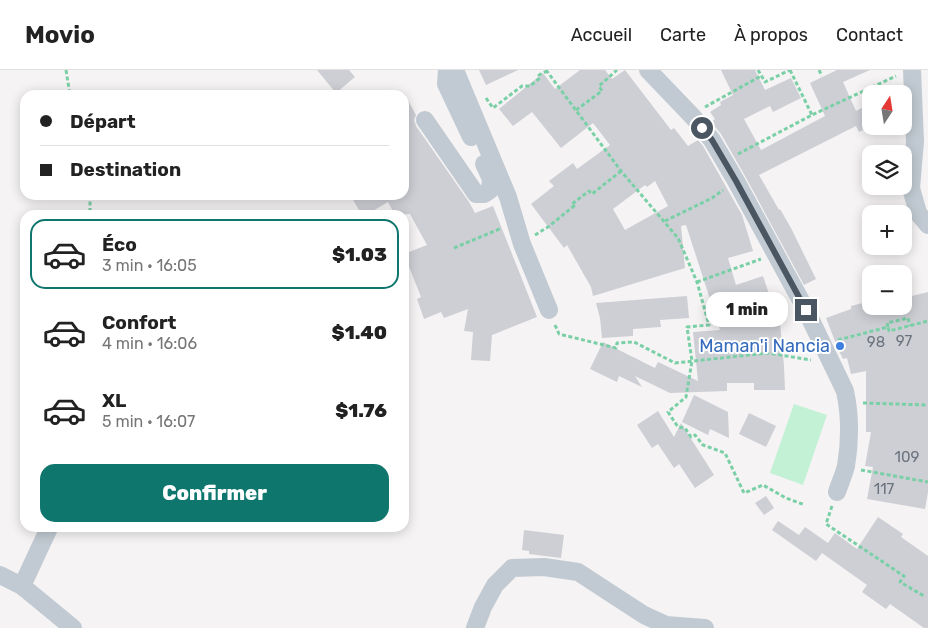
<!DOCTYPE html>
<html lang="fr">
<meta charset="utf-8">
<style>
:root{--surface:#fff;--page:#f6f6f6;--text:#222;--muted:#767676;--line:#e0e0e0;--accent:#0f766e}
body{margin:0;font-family:Rubik,sans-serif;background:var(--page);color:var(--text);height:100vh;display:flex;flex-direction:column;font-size:19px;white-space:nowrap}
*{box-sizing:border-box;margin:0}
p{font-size:16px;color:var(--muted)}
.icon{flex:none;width:28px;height:28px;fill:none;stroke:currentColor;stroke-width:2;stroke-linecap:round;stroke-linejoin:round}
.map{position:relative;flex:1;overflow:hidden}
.panel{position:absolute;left:20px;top:140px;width:389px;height:322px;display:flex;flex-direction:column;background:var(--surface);border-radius:15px;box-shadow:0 2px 12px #0003}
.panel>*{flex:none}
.banner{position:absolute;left:20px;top:20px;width:389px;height:110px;border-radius:15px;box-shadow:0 2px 12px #0003;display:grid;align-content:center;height:110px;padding:0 20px;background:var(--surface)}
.needle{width:32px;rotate:12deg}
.buttons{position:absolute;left:862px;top:15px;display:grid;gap:10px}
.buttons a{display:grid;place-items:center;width:50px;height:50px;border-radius:10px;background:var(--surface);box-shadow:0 2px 12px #0003;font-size:25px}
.end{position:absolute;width:22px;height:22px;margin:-11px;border:6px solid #4a5661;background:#fff;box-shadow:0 0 0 2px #fff}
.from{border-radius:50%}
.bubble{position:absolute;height:35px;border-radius:15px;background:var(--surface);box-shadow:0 2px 12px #0003;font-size:16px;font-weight:800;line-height:35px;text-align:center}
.banner b{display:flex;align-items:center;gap:18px;height:48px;font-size:19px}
.banner b+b{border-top:1px solid var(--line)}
.banner i{width:12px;height:12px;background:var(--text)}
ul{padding:9px 0 0;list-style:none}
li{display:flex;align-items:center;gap:15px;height:70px;margin:0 10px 8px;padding:0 10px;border:2px solid transparent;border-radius:15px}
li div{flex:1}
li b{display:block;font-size:19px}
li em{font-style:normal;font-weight:800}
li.on{border-color:var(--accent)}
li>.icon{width:45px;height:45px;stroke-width:1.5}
.cta{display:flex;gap:10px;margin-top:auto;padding:10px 20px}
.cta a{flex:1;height:58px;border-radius:15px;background:var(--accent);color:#fff;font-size:20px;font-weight:800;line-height:58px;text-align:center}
header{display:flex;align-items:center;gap:30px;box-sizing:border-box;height:70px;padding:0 25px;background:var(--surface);border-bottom:1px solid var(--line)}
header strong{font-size:24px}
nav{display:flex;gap:28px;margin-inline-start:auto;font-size:18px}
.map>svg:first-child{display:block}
.green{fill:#c3f1d5}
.building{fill:#cdcfd5;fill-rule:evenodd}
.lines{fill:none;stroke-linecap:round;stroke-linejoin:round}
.path{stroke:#7ad0a6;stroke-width:3;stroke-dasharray:4 2.5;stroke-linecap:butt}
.minor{stroke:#c1cad2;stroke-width:18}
.route{stroke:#4a5661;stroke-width:6}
.shop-dot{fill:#3f7fe0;stroke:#fff;stroke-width:2}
.labels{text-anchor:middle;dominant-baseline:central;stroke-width:4;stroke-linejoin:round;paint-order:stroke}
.number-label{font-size:15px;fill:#6b747e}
.shop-label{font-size:18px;fill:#366cbe;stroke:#fff;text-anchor:end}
</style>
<header>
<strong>Movio</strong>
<nav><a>Accueil</a><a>Carte</a><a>À propos</a><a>Contact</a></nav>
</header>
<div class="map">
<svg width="928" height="558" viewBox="0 0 928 558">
<rect width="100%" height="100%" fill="#f5f3f3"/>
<!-- green -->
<polygon class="green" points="794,334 827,345 803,415 770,403"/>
<!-- building -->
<g class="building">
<polygon points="317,0 349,0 355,7 336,23"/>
<polygon points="479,0 518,0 486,15"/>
<path d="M580 0H605L612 9 625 0 671 60 674 58 688 76 698 70 703 76 742 145 753 181 728 188 736 215 763 206 770 227 749 234 752 256 780 253 784 296 785 320H754V313H727V321L670 323 635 306 642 317 619 306 617 312 590 299 603 272 655 298 658 292 698 311 693 262 720 260 686 155 681 156 685 198 593 226 591 217 567 175 564 178 531 134 554 116 549 111 573 93 577 99 610 75 593 53 561 78 532 42 513 56 499 39 543 3 555 19ZM655 111 668 136 625 160 613 139 645 115 647 117Z"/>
<polygon points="721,0 755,0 765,20 791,8 801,28 773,42 770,36 744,49 761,80 825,46 810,13 837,0 870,0 843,12 856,41 871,33 871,56 859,62 856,56 759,105 779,140 780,139 791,158 816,209 804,215 745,106 721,64 711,52 715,49 710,42 721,35 720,32 733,25"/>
<polygon points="404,23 416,45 414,50 416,56 469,132 475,143 493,136 537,247 492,265 490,291 471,290 473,262 464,261 468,239 444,248 441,242 424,249 417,229 421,227 404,184 427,175 410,144 395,145 388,132 366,145 362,145 350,125 404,125"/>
<polygon points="928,222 928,422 925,439 867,429 873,397 865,396 871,362 866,362 866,301 851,304 847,288 843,289 838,279 826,248 851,239 851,236 871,231 871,236 904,236 904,228"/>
<polygon points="687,226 689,248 660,250 661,257 633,259 633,266 602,268 600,248 596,233"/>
<polygon points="694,325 728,342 729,368 710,359 708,365 682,352"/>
<polygon points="658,341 674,367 681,353 714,405 695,418 679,394 674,398 658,374 652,378 637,355"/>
<polygon points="749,343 776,356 766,377 739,364"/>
<polygon points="766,426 774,438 764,445 755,433"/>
<polygon points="878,447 903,464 901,467 928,486 928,558 924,558 890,534 886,539 862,522 867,515 822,483 816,491 772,460 778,451 799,465 805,457 828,473 835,463 857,479"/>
<polygon points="524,460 564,465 561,488 529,484 529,481 522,480"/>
</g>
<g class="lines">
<!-- path -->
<g class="path">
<polyline points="66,0 70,25"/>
<polyline points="546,0 621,101 678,168 697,212 709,255 687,257 692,291 686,327 668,342 678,357 685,358 691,367 695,365 703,375 725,383 744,423 763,415 786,428 805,435"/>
<polyline points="758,0 765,12 790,0"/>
<polyline points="790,0 812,45"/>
<polyline points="819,0 822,6"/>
<polyline points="486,28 493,38 522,16 530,16 540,8 539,5 547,1"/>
<polyline points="705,37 761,6"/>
<polyline points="576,40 602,21 599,16 617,0"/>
<polyline points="738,84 812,45 896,6"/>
<polyline points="90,125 90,145"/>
<polyline points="665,151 712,128 723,120"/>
<polyline points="535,165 548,157 574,136 572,134 589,121 592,124 621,101"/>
<polyline points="454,178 502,158"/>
<polyline points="697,212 761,189"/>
<polyline points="555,255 559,264 616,278 617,273 634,272 675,293 768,283 811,290"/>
<polyline points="888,257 887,253 908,248 910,256"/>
<polyline points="838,270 888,257 889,261 928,251"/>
<polyline points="863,333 928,335"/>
<polyline points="861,400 928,412"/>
<polyline points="832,436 826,454 904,506 900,512 924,526"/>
</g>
<!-- minor -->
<g class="minor">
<polyline points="447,0 446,14 471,67"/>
<polyline points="455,0 508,127 522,174 549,240"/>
<path d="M648 0 693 47 712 70 736 111 806 240 845 321C850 344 850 372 846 396 844 404 840 413 837 422"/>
<polyline points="912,0 915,71 911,118 918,143 928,155"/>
<polyline points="425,50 476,124 484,124 490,120 491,109 484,94"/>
<polyline points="0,505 22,516 73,558"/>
<polyline points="22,516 49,458"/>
<polyline points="475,558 483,537 495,515 512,498 544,497 578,502 644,545 666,555 705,558"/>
</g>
</g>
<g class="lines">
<!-- route -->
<polyline class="route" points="702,58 712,70 736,111 806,240"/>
</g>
<!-- markers -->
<circle class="shop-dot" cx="840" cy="276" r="5"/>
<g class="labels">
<!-- number labels -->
<g class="number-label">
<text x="904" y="271">97</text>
<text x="876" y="272">98</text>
<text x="907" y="387">109</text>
<text x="884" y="419">117</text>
</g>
<!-- shop labels -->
<g class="shop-label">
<text x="830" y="276">Maman'i Nancia</text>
</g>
</g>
</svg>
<div class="buttons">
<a><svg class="needle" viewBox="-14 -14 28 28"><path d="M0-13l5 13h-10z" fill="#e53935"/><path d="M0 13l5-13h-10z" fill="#767676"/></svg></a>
<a><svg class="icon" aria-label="layers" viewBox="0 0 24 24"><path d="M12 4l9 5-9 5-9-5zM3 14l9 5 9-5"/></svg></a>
<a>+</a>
<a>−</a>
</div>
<i class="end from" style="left:702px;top:58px"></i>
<i class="end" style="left:806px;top:240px"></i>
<div class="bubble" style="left:706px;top:222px;width:82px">1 min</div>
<div class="banner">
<b><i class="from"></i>Départ</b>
<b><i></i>Destination</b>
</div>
<section class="panel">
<ul>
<li class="on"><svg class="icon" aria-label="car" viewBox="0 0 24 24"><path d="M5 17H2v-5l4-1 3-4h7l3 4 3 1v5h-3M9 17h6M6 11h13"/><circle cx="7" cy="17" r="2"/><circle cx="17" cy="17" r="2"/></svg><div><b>Éco</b><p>3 min · 16:05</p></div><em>$1.03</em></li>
<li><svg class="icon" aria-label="car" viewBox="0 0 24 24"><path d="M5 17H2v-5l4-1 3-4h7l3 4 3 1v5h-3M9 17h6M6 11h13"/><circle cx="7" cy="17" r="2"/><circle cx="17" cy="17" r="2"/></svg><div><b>Confort</b><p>4 min · 16:06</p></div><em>$1.40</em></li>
<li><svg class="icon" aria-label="car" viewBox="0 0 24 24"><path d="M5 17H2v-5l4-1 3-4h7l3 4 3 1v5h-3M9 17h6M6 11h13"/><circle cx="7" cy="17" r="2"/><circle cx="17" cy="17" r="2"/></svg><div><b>XL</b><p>5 min · 16:07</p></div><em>$1.76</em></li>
</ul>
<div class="cta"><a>Confirmer</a></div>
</section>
</div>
